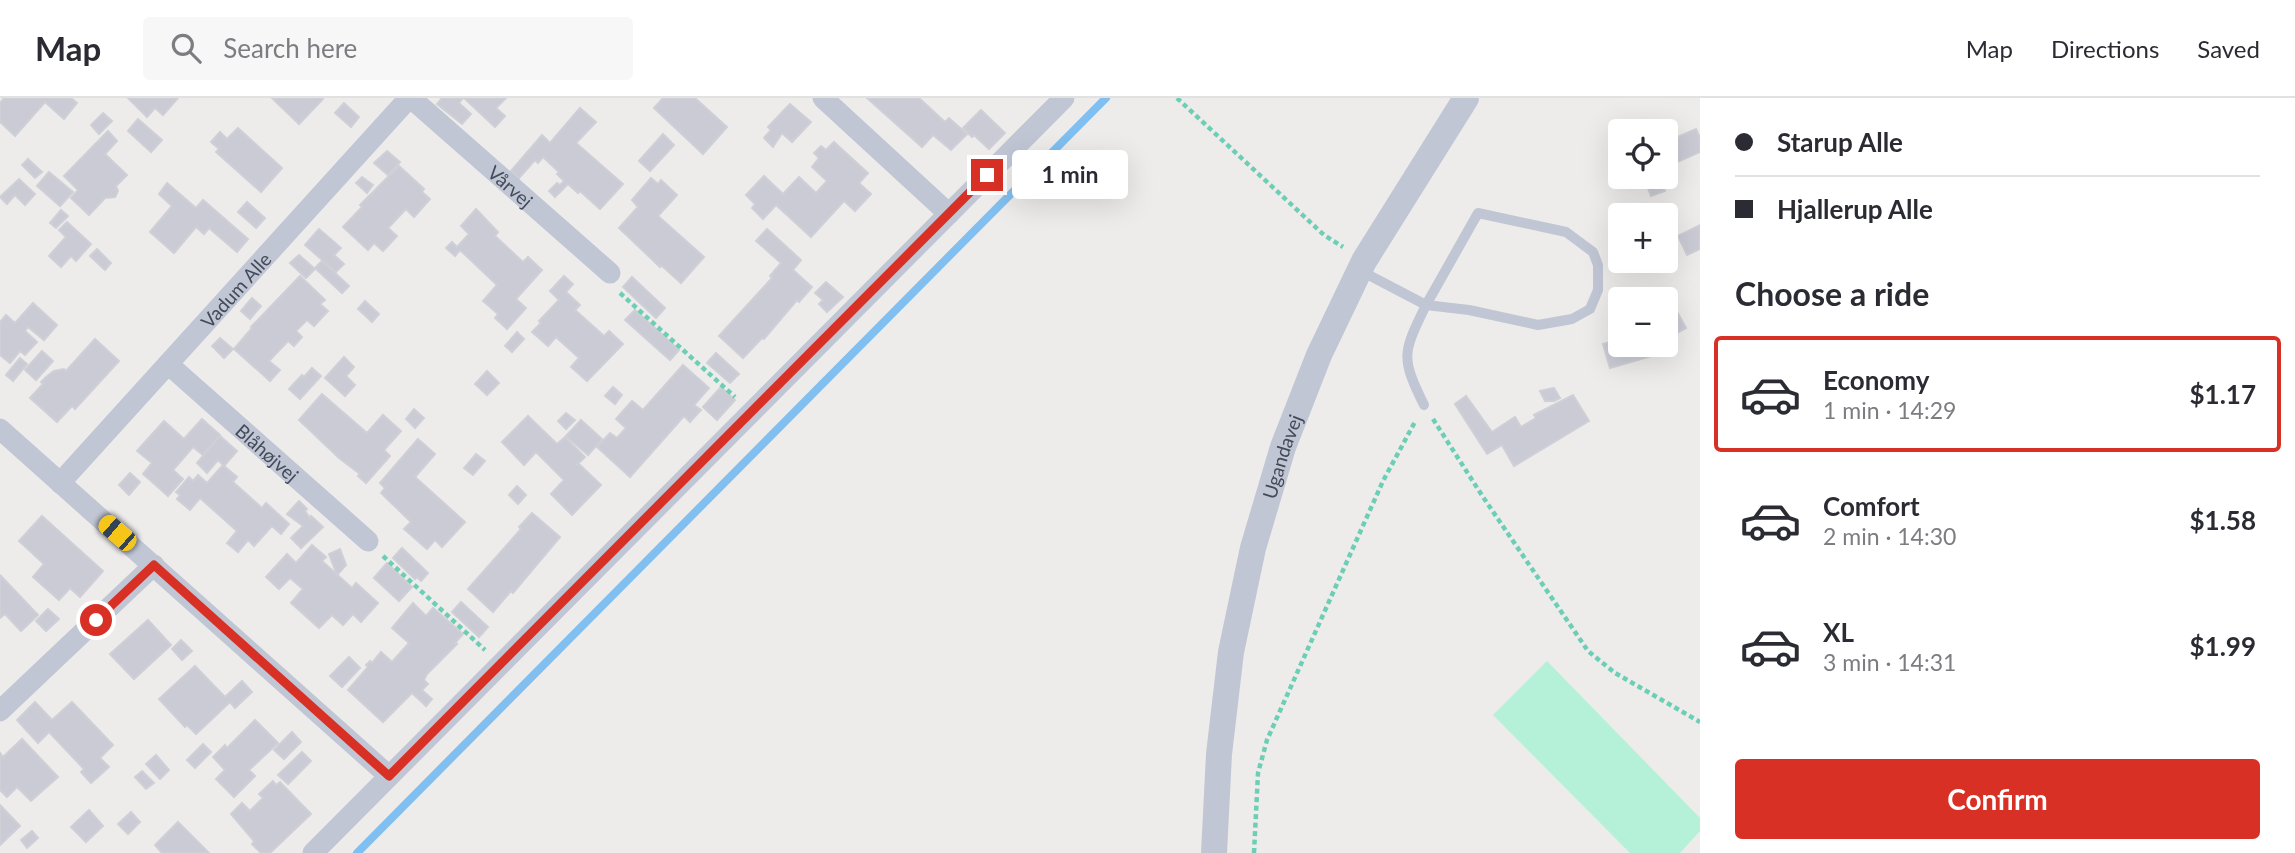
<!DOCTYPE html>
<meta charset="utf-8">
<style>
:root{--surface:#fff;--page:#f7f7f7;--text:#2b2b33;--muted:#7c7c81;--line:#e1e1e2;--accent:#d93025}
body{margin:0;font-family:Lato,sans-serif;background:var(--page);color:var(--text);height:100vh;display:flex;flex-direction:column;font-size:26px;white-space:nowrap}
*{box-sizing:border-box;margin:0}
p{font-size:23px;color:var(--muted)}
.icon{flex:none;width:38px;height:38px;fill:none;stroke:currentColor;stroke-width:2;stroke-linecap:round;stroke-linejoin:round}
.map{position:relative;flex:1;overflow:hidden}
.details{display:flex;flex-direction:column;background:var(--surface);width:595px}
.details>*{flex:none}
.guide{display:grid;align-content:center;height:154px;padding:0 35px;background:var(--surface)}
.fabs{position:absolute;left:1608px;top:21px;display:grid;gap:14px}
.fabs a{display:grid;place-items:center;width:70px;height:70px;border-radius:7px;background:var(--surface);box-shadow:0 7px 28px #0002;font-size:35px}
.end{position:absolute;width:32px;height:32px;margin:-16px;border:9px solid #d93025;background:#fff;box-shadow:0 0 0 4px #fff}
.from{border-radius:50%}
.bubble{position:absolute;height:49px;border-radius:7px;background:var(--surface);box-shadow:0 7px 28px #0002;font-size:23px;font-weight:700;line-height:49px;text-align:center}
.car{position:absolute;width:21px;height:42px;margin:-21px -10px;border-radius:9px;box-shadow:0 0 5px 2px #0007;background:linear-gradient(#f5c518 24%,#345 0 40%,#f5c518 0 76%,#345 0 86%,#f5c518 0)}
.guide b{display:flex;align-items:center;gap:24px;height:66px;font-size:26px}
.guide b+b{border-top:2px solid var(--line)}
.guide i{width:18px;height:18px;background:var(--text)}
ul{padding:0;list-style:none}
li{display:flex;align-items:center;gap:21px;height:116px;margin:0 14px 10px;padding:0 21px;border:4px solid transparent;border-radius:7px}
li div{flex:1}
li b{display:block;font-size:26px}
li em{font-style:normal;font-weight:700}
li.active{border-color:var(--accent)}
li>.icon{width:63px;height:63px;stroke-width:1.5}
h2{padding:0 35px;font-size:32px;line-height:84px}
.button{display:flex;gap:14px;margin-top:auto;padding:14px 35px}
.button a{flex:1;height:80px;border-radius:7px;background:var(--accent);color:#fff;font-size:28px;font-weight:700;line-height:80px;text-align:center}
header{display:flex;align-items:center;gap:42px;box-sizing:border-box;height:98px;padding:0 35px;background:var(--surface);border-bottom:2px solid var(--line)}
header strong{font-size:33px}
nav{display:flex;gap:38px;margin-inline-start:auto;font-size:24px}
.search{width:490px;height:63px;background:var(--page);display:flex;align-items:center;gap:18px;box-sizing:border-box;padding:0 24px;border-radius:7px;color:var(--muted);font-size:26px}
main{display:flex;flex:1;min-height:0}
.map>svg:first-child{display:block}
.park{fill:#b5f0d9}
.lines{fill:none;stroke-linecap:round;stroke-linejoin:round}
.stream{stroke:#80bfef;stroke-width:8}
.building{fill:#cacbd4;stroke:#cfcfd7;stroke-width:2}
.path{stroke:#6ccfb5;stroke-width:4.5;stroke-dasharray:5 3.5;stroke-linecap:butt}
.service{stroke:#c0c6d4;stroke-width:10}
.minor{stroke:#c0c6d4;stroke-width:21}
.tertiary{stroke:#c0c6d4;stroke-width:26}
.route{stroke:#d93025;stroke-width:9}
.labels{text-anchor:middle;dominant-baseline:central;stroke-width:5;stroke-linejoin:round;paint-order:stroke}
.street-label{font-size:19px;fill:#434a59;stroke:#fff}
</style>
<header>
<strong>Map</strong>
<div class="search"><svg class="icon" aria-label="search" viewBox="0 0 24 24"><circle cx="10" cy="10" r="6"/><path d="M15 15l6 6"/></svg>Search here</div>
<nav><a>Map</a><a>Directions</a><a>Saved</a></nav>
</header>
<main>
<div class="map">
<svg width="1700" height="755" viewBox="0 0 1700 755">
<rect width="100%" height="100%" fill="#eeeceb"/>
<!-- park -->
<polygon class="park" points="1547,563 1700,720 1700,733 1680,755 1630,755 1493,617"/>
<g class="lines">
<!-- stream -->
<polyline class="stream" points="357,755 1106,0"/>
</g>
<!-- building -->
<g class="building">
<polygon points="4,0 71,0 77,5 64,21 45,4 15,38 0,24 0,5"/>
<polygon points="128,0 178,0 163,17 155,10 147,19"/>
<polygon points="272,0 322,0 323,1 299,26"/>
<polygon points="442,0 463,0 459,5 471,16 462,26 437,6"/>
<polygon points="464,0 506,0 496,10 505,18 495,29"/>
<polygon points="663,0 695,0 727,29 703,56 654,10"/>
<polygon points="867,0 919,0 945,24 949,20 967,36 951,52 933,37 922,49"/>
<polygon points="344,5 359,19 351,29 335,15"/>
<polygon points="790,6 811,24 792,44 782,35 773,49 764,40 771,32 768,29"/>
<polygon points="580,10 596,24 576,45 623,86 600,111 580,93 578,95 568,86 555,99 549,93 557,85 560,87 564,83 557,76 559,74 543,59 538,65 535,62 519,80 511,73 542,37 550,45"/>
<polygon points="981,12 1005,35 989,51 974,37 972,39 963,30"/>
<polygon points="103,15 112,23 99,36 91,27"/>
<polygon points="138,21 162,42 151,54 128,33"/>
<polygon points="238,30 282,70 261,94 216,54 219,51 211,44 220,34 227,41"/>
<polygon points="1696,31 1700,40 1700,54 1666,69 1666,44"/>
<polygon points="108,33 117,43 105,56 127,77 116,88 118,93 115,99 105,100 89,117 71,100 78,92 64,78"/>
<polygon points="663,36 674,47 650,73 639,63"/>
<polygon points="834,44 868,75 859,85 871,96 855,113 844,103 811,139 776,107 763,121 752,110 755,106 746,97 764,78 783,96 799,79 816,95 827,83 812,69 819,60 814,55 821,48 826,52"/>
<polygon points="387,53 400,64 388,77 374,65"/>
<polygon points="28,61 42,74 35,80 22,67"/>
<polygon points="399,68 424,91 422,94 430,101 414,119 406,111 388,130 397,138 383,153 374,145 368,152 343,129 362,109 360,107"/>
<polygon points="49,74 73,94 60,108 37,88"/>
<polygon points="362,79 373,87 367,95 356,85"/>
<polygon points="1659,79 1665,93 1651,98 1646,85"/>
<polygon points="651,80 658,86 661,82 677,97 658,118 704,159 681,185 661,167 660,169 619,130 638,109 632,102"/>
<polygon points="19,81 35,96 25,107 15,97 7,106 0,99"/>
<polygon points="167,85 196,110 203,102 248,141 237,154 209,130 204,136 196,129 174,155 150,134 172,108 159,96"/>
<polygon points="247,104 265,120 256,130 238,114"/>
<polygon points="476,111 498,134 495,138 523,164 528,159 542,172 516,201 526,210 507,231 495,220 498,216 483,203 497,187 460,152 455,158 446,150 452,144 457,149 469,136 461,128"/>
<polygon points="61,112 68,118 56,130 50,125"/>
<polygon points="67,124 91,146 76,163 71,158 61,169 49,158 66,139 59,132"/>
<polygon points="1700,127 1700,151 1687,157 1678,138"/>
<polygon points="319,131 341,150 334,157 344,166 336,174 305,147"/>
<polygon points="767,131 801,162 793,172 812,189 799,204 797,202 764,241 762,240 743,260 719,238 772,180 770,178 781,165 756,143"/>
<polygon points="97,151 111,165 105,172 90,158"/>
<polygon points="299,157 315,171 306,180 290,165"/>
<polygon points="322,163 349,188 342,195 315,170"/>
<polygon points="300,178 325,202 320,206 328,213 314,228 307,222 296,233 302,239 294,248 288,243 269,263 280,272 270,283 234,251 252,230 251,229"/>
<polygon points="564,178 573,186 566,194 580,207 575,212 604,238 609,233 623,246 587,283 571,269 579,260 556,239 548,248 532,234 541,225 539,223 559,202 550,193"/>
<polygon points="632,179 665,210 656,220 623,189"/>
<polygon points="826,184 843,199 827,214 819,206 823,202 815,195"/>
<polygon points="252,200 261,208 250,221 241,213"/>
<polygon points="365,203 379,216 372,224 358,211"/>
<polygon points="33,205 57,227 44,242 28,229 25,233 37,244 25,257 20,253 10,265 0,257 0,224 6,217 15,225"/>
<polygon points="1675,210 1686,230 1669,239 1666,232 1666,215"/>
<polygon points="635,212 679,252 670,262 625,222"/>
<polygon points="517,234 524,241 512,254 505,248"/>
<polygon points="220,240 233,251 224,260 212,248"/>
<polygon points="95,241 119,263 75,311 72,308 57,324 30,300 43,286 41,284 46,279 54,273 64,271 66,273"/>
<polygon points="1620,241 1620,247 1655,247 1658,256 1610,270 1603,246"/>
<polygon points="42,253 53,263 36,282 25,272"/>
<polygon points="716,255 739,276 730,285 707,265"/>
<polygon points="344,259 354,269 346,278 355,287 345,298 325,280"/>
<polygon points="20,260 27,266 13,283 6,277"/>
<polygon points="683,267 709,290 694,307 701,312 690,324 684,318 630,379 597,349 610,335 617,340 626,330 616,321 632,303 643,312"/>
<polygon points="312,270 321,278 300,301 289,291 302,277 304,279"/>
<polygon points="487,273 499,285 487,297 475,286"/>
<polygon points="613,289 622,297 615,306 605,298"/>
<polygon points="721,289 735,302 717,322 703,309"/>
<polygon points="1554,290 1560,300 1554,303 1545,303 1540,293"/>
<polygon points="322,296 367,335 383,317 401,333 384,352 390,358 366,385 358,378 360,376 339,360 299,322"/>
<polygon points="1573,297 1589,323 1514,368 1502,347 1487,356 1455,306 1466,298 1492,334 1515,319 1521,329 1536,320 1534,317"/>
<polygon points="414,311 424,320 415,330 406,321"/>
<polygon points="566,315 575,322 566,331 558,323"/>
<polygon points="528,318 557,346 565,339 585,359 577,367 580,367 601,387 572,417 551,396 564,382 536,354 524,367 502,344"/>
<polygon points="202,321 220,337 203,357 193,349 173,372 183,381 168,398 143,376 152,365 137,353 164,323 184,341"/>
<polygon points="581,322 602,341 588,357 566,338"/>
<polygon points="220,338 237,353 224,368 237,379 233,384 262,410 266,405 289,426 281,436 272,428 254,448 248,442 238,454 227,445 237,433 200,400 190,412 177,401 180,397 176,394 189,379 193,383 198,377 207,385 223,367 218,362 207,375 197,365"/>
<polygon points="418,341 435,356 415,379 465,424 442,449 435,442 427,451 404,431 411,424 381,395 385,390 380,385"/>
<polygon points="476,356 485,363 473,377 464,370"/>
<polygon points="130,375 140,384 129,397 119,387"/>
<polygon points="517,388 526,397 518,406 509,397"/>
<polygon points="299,403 307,411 305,413 310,420 311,418 323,429 301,450 291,440 303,428 287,416"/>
<polygon points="532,415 560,439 513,495 511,493 493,514 468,491 521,431 519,429"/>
<polygon points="42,418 103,473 80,499 70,490 59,502 33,479 44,466 19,443"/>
<polygon points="312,447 326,459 322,463 352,490 356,485 378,505 361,524 353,516 343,527 332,517 319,530 291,505 303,491 290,480 279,491 266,479 287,456 296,465"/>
<polygon points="402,450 428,475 421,483 417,479 415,481 393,460"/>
<polygon points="340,451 346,467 337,477 329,456"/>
<polygon points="387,465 412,489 399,503 374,480"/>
<polygon points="0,477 38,517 21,533 5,516 0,520"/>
<polygon points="461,504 488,529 479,539 452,514"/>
<polygon points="413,505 426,518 433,510 463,536 455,545 457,546 427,576 424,582 428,586 422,592 432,601 426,608 412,595 383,624 348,592 368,569 366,567 370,563 372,565 381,554 392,564 409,545 392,530"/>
<polygon points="48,511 59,521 46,533 36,523"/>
<polygon points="148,522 171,547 134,581 110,556"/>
<polygon points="181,542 192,553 182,562 172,551"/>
<polygon points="349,559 360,570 342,589 330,578"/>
<polygon points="195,568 225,599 242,583 252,594 235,610 230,604 196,636 187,627 185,629 159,601"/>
<polygon points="35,604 52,622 72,604 113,647 100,660 109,669 91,685 81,674 84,671 49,634 38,645 17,622"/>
<polygon points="255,622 278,645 249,672 255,678 234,699 216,681 225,672 213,659 225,647 227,650"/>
<polygon points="292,634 301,644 284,661 274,652"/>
<polygon points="22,641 58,679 31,703 17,689 7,699 0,692 0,655 3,659"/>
<polygon points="203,646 211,654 195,670 187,662"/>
<polygon points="302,654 311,663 288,686 278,677"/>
<polygon points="156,657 169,672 160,681 146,666"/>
<polygon points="142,673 154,685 146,691 135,679"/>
<polygon points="273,683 276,687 280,684 311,716 270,755 261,755 252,746 254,743 231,716 242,705 250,713 263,700 259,696"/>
<polygon points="0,707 20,728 0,747"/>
<polygon points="89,712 103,728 86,744 71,729"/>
<polygon points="131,714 140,724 128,736 118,726"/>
<polygon points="178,724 209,755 162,755 155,747"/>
<polygon points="32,733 38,740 27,750 21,742"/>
</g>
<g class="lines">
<!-- path -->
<g class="path">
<polyline points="1177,0 1324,137 1343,149"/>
<polyline points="620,195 735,299"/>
<polyline points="1433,321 1483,399 1588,553 1615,575 1700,624"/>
<polyline points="383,458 485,552"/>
<polyline points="1254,755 1258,675 1267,642 1383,383 1416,322"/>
</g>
<!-- service -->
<g class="service">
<polygon points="1478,115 1566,134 1593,154 1598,167 1598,192 1590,211 1572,221 1538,227 1469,212 1426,207"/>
<path d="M1361 173 1426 207C1403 255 1400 258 1424 307"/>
</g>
<!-- minor -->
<g class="minor">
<path id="s1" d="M411 0 610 175"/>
<polyline points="823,0 949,116"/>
<path id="s2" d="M168 266 368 443"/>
<polyline points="0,331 389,678"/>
<path id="s3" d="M60 385 409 0"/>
<polyline points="0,613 154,467"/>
<polyline points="313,755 1064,0"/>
</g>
<!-- tertiary -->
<path class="tertiary" id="s4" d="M1214 755 1219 656 1231 554 1253 450 1283 349 1319 257 1364 163 1466 0"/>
</g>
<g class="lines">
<!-- route -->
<polyline class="route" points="96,522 154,467 389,678 987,77"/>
</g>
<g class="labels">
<!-- street labels -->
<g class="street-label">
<text stroke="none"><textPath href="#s1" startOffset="133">Vårvej</textPath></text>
<text stroke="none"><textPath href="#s3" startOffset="261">Vadum Alle</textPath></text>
<text stroke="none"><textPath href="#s2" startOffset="133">Blåhøjvej</textPath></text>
<text stroke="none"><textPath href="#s4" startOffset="404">Ugandavej</textPath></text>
</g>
</g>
</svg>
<div class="fabs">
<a><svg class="icon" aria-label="locate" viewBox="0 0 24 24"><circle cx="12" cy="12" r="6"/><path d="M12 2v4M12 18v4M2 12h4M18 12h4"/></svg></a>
<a>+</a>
<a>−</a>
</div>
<i class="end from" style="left:96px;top:522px"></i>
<i class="end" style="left:987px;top:77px"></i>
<div class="bubble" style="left:1012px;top:52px;width:116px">1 min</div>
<i class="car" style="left:117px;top:435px;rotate:311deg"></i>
</div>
<section class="details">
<div class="guide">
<b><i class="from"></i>Starup Alle</b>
<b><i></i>Hjallerup Alle</b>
</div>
<h2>Choose a ride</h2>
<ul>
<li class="active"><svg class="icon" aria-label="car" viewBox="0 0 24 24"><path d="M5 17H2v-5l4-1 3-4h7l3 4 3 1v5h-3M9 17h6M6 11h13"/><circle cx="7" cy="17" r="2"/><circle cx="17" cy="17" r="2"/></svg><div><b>Economy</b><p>1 min · 14:29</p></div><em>$1.17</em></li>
<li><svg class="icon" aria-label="car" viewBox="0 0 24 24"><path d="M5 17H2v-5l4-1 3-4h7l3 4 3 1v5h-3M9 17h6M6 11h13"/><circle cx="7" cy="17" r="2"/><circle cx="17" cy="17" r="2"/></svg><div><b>Comfort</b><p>2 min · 14:30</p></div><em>$1.58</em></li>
<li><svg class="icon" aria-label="car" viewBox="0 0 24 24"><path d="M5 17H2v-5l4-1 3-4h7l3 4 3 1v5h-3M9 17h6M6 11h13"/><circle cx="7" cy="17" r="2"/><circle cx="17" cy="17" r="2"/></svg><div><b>XL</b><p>3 min · 14:31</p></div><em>$1.99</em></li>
</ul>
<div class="button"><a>Confirm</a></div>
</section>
</main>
